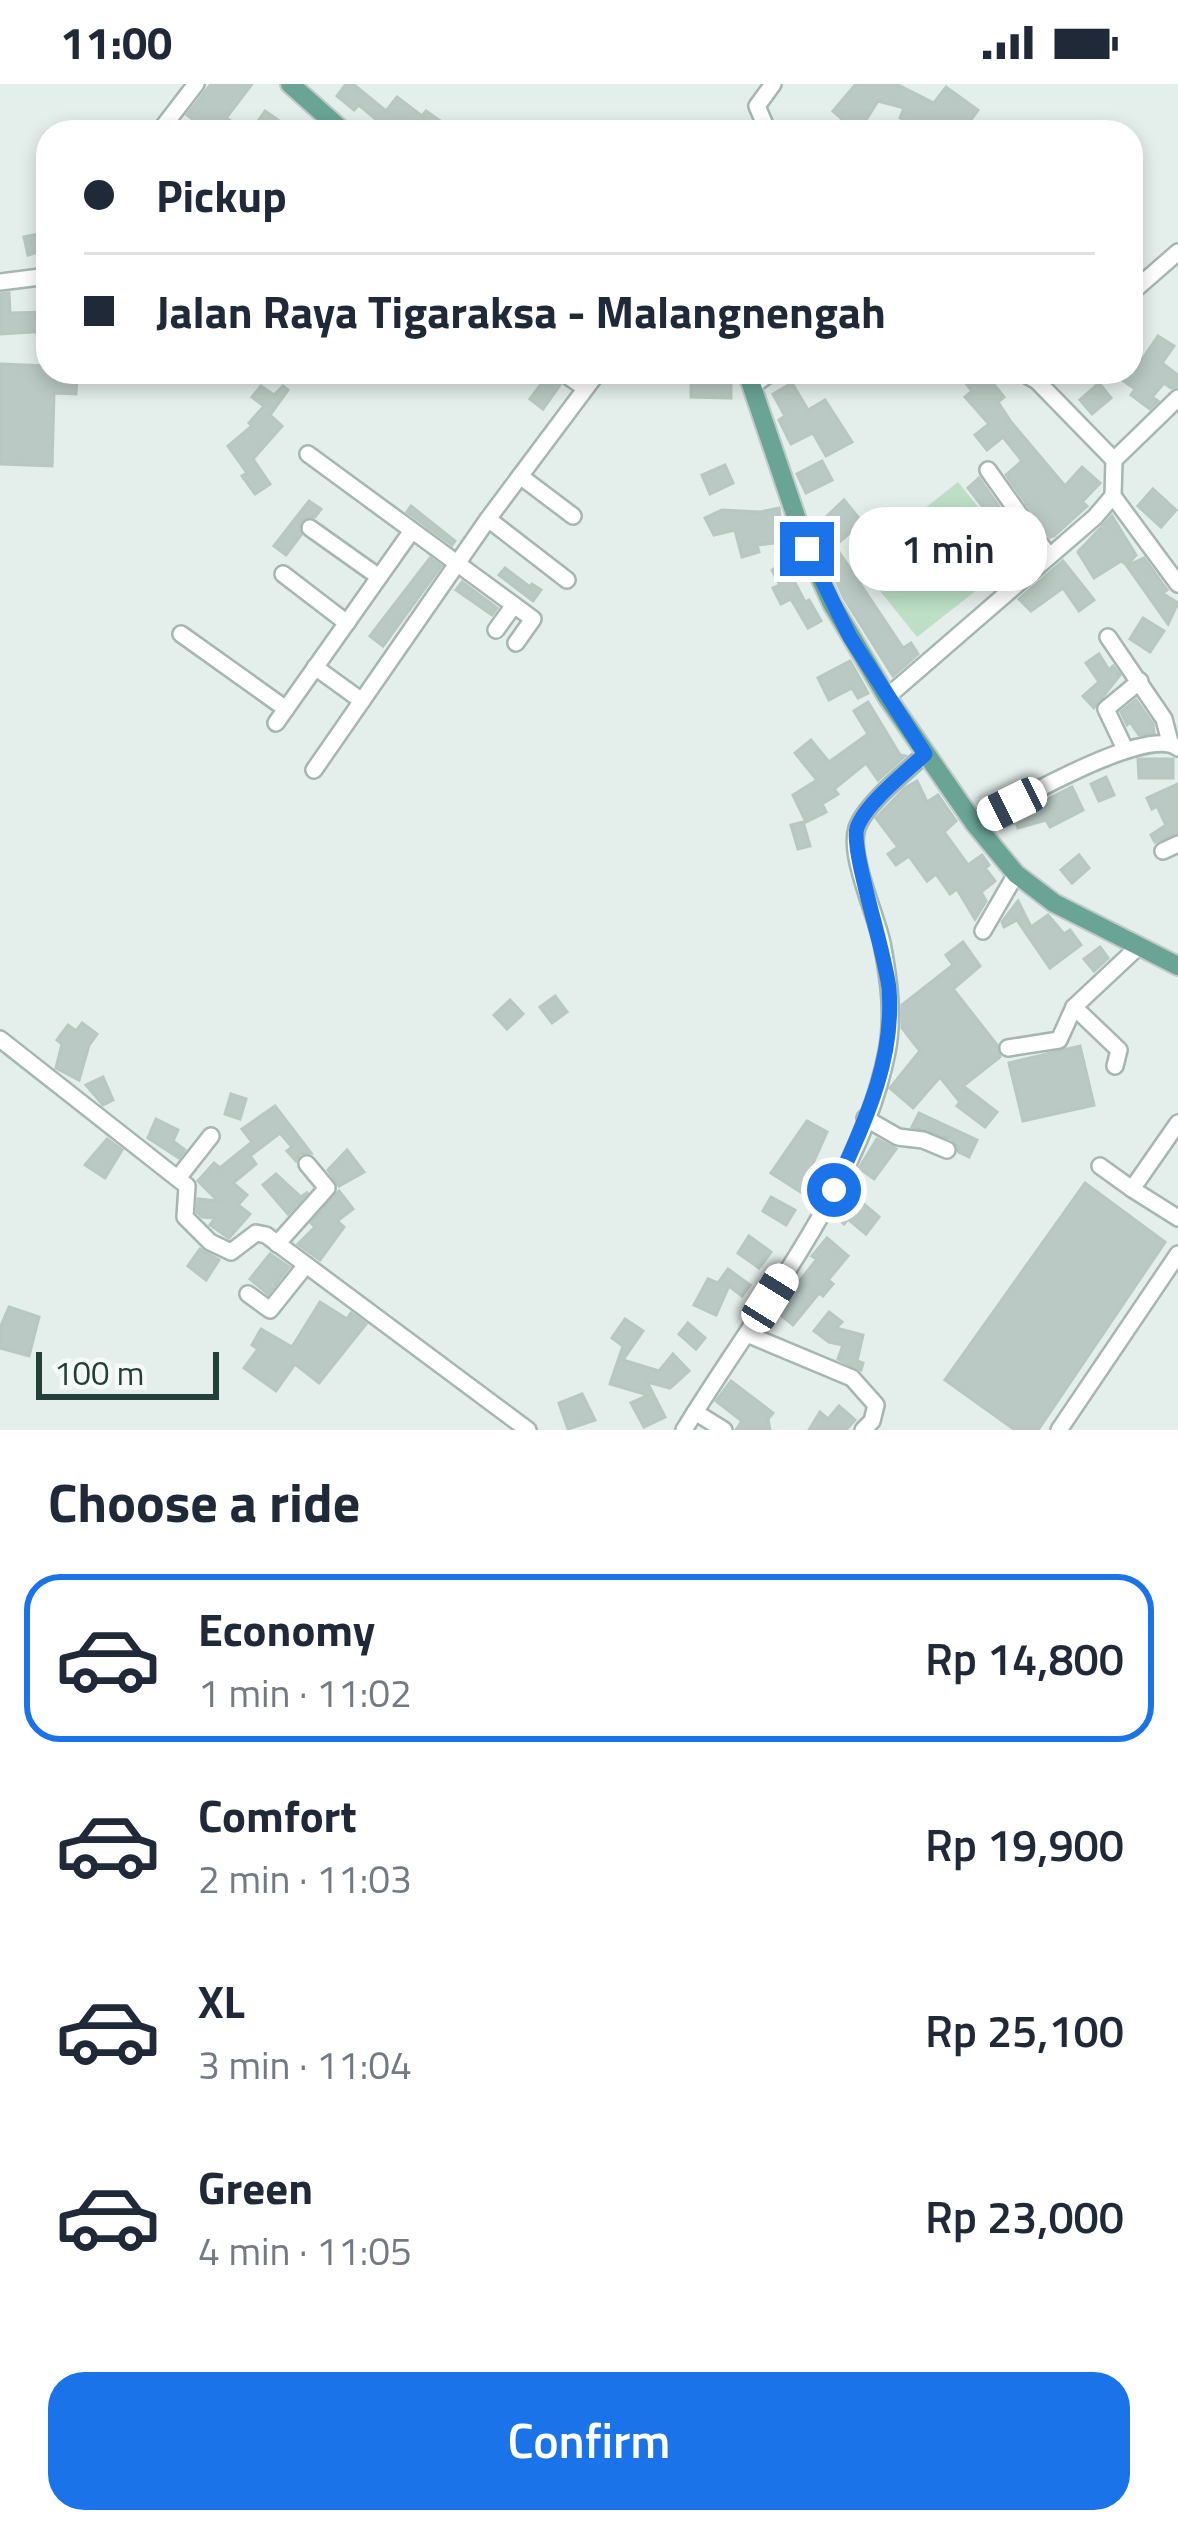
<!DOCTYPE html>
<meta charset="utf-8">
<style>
:root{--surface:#fff;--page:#f6f6f7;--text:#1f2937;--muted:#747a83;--line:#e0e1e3;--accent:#1a73e8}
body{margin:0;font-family:"Titillium Web",sans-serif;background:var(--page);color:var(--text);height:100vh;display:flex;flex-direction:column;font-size:45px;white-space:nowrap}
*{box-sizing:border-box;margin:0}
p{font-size:39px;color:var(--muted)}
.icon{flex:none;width:66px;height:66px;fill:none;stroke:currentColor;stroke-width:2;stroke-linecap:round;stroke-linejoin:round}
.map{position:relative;height:1346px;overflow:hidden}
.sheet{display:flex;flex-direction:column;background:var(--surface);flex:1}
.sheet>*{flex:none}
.banner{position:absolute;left:36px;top:36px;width:1107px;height:264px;border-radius:36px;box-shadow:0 6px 18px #0003;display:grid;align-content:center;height:264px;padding:0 48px;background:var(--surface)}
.scale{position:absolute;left:36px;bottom:30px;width:183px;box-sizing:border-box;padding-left:12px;border:6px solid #234038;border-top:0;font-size:33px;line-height:42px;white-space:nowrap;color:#234038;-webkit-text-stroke:9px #f5faf8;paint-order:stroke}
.end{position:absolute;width:54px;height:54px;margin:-27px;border:15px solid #1a73e8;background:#fff;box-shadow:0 0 0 6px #fff}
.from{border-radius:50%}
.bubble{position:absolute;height:84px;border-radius:36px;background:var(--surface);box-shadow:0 6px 18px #0003;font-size:39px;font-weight:600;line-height:84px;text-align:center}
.car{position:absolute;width:36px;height:72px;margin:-36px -18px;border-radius:15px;box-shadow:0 0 9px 3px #0007;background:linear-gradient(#fff 24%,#345 0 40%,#fff 0 76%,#345 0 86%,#fff 0)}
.banner b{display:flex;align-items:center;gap:42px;height:114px;font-size:45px}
.banner b+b{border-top:3px solid var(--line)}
.banner i{width:30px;height:30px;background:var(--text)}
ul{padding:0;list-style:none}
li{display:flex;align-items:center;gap:36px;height:168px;margin:0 24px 18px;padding:0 24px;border:6px solid transparent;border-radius:36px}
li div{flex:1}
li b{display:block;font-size:45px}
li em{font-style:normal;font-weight:600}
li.selected{border-color:var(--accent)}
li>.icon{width:108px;height:108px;stroke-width:1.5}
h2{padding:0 48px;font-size:54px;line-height:144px}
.action{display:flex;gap:24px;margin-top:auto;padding:24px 48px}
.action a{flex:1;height:138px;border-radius:36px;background:var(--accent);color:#fff;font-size:48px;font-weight:600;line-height:138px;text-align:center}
.status{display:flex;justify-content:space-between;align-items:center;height:84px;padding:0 60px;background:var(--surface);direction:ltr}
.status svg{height:33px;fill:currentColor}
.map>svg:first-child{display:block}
.green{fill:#bddfc6}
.building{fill:#bac9c3;stroke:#b7c8c0;stroke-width:3}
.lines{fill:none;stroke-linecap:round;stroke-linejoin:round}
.minor-casing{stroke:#a6b6b1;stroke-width:20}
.major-casing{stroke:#c1cac7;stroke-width:22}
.minor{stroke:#fff;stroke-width:15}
.major{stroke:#69a494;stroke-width:18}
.route{stroke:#1a73e8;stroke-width:15}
</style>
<div class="status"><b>11:00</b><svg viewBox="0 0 49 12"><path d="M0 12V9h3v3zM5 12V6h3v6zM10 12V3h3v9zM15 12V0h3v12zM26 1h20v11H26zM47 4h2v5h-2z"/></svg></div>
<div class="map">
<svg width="1178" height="1346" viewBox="0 0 1178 1346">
<rect width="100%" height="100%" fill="#e4eeea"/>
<!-- green -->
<polygon class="green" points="958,398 1019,473 917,553 857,478"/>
<!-- building -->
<g class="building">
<polygon points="211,0 252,0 226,34 249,48 209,48 187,31"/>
<polygon points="346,0 353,0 386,27 397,13 422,32 426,27 439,36 430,48 370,48 378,37 359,21 354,26 337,12"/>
<polygon points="856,0 896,0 934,19 946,3 978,26 962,48 924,48 927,45 900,34 904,24 878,17 864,39 876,48 832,48 842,35 833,27"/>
<polygon points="265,27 295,48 261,48 254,43"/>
<polygon points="48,148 48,165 28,171 24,153"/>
<polygon points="9,209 10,229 48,228 48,247 0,250 0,210"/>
<polygon points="1158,252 1174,262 1162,279 1178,291 1178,302 1171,304 1164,299 1152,313 1158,317 1150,325 1131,311 1135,305 1111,288 1131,288 1131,283 1135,286"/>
<polygon points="0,280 48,282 48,288 77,288 76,310 54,309 52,382 0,380"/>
<polygon points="550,288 560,301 543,325 530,315"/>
<polygon points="714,288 731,288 731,314 691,313 691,292 716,292"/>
<polygon points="957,288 981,288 988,293 1004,313 998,318 1011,338 1065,402 1082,383 1100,399 1082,418 1087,422 1054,452 1050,453 1006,391 1022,377 1003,353 987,366 975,351 989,340 965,313 972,307"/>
<polygon points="792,299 808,326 825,316 852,358 826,372 813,349 791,360 779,336 785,332 773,310"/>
<polygon points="1099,299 1111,314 1092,330 1080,316"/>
<polygon points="261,302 274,311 283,302 288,306 270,331 282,342 253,375 270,400 255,410 242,392 247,389 228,362 252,342 249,339 264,322 252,313"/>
<polygon points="822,377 832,396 806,409 797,390"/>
<polygon points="725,381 733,399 710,410 702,391"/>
<polygon points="979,394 1033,471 1029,474 1023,474 968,404"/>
<polygon points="1153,405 1176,426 1161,443 1138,422"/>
<polygon points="844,416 862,438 835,462 903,564 911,559 918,570 893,592 844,514 819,459 835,450 825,452 835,444 825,434"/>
<polygon points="309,417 321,425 315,433 301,436 301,451 286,471 274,462"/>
<polygon points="411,422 455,457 452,461 407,428"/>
<polygon points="779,424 783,458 757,461 759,468 742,473 735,446 714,451 705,434 722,426 760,428"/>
<polygon points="1112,432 1136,471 1127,481 1121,477 1094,494 1078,468"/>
<polygon points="794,473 801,485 791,491 805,518 809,516 821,537 808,544 791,515 781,520 773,504 780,501 772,486"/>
<polygon points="430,474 441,482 383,562 370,552"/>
<polygon points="1144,474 1167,506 1162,509 1178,519 1168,540 1127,482"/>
<polygon points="1063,477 1094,516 1079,527 1063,504 1031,527 1019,515"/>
<polygon points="505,484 530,503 532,500 541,506 533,517 499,491"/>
<polygon points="462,498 497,524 492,531 456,506"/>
<polygon points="1143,534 1164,547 1150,568 1130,555"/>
<polygon points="1099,570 1109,586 1113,582 1120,591 1094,624 1083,612 1099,598 1086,579"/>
<polygon points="850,577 868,609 858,614 852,604 829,616 818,594"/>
<polygon points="1136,616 1153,640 1154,649 1139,651 1130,638 1127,641 1121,628"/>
<polygon points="868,618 900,671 905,672 878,696 866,679 834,705 838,710 822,720 826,728 806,738 793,711 817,696 795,669 811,656 829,678 868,650 854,627"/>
<polygon points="1138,675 1173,675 1173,694 1139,694"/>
<polygon points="1106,693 1114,711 1099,717 1091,700"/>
<polygon points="917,697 927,718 938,711 956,737 944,748 968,781 982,771 989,781 985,784 995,797 981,808 986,817 975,835 957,805 950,810 936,790 927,797 909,772 896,781 888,770 898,763 876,734 905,704"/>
<polygon points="1178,700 1178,748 1155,758 1151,751 1166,741 1157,722 1152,725 1147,714"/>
<polygon points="1072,703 1083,726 1050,743 1046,736 1018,744 1016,738 1000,745 998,740"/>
<polygon points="803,738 810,762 798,765 791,741"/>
<polygon points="1079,771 1089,784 1072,799 1061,786"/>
<polygon points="1018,817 1031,843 1048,831 1064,850 1070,846 1081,861 1050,884 1017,836 1004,843 1002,838"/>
<polygon points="963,858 980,882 953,905 997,961 1000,973 963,1002 997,1028 985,1043 957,1022 960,1018 940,993 913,1024 890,1004 920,967 902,944 902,921 953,881 946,871"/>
<polygon points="1100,863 1108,874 1094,887 1084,875"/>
<polygon points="555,912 567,928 552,939 540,923"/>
<polygon points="510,916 523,930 507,945 494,931"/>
<polygon points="82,939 97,950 89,961 79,996 56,984 62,960 57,956 68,941 76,947"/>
<polygon points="1080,962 1094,1021 1023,1037 1009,979"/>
<polygon points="103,993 113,1016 103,1021 86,1001"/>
<polygon points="231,1010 246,1015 240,1035 225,1030"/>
<polygon points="275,1022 311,1069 300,1070 296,1077 287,1067 292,1063 280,1049 250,1072 256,1080 233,1099 247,1111 238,1121 250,1130 229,1154 210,1141 215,1134 202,1133 197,1128 198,1115 218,1117 198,1097 214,1079 220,1084 252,1058 242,1045"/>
<polygon points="919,1029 977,1056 969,1073 959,1068 952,1055 912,1043"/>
<polygon points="156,1035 178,1046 173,1057 185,1066 179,1074 148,1054"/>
<polygon points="807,1037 827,1048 810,1086 824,1101 813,1120 807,1112 771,1089"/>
<polygon points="107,1055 122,1066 105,1094 85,1081"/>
<polygon points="877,1055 896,1065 874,1095 859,1084"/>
<polygon points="347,1066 364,1088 339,1102 328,1086"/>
<polygon points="276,1090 301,1113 308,1108 288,1130 263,1101"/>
<polygon points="1085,1099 1165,1158 1038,1346 1015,1346 945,1296"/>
<polygon points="339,1107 353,1125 337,1137 344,1143 320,1176 298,1160 315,1143 311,1139"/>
<polygon points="852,1110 879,1133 866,1150 848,1135 844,1140 835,1131"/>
<polygon points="771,1113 795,1126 786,1141 763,1127"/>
<polygon points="749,1152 771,1168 759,1184 738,1169"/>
<polygon points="827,1154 848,1172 828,1196 833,1200 823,1212 819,1209 793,1241 776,1227 817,1175 812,1172"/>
<polygon points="200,1165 219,1176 206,1196 188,1182"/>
<polygon points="270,1170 289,1183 268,1210 250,1195"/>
<polygon points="728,1185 750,1201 742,1212 729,1202 716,1231 694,1221 708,1195 718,1199"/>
<polygon points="320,1218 347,1235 351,1229 366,1240 319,1299 295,1280 276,1307 244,1284 258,1265 252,1261 261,1245 292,1263"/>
<polygon points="9,1223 39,1233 29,1272 0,1264 0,1244"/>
<polygon points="829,1228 842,1238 836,1244 863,1251 857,1277 863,1279 861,1286 838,1275 843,1261 829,1258 814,1247"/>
<polygon points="625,1235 643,1247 623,1276 659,1287 673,1270 689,1287 670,1304 647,1298 665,1333 644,1343 631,1319 648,1311 610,1300 623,1262 612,1254"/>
<polygon points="688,1239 705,1254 696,1265 679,1250"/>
<polygon points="731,1297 773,1329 768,1335 770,1346 736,1346 742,1337 716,1317"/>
<polygon points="582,1310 595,1336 568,1345 559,1319"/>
<polygon points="839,1322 855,1336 846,1346 809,1346 820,1328 828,1335"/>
</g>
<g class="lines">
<defs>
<g id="minor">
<polyline points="159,48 196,0"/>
<polyline points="768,48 757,22 773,0"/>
<polyline points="0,198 48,192"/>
<polyline points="1131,209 1178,168"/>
<polyline points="562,288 585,304"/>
<polyline points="1021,288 1037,297 1048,288"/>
<polyline points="1037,297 1114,376 1113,412 1178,500"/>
<polyline points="752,302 772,288"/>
<polyline points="308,370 533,535 516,559"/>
<polyline points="1114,376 1178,314"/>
<polyline points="988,386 1049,472"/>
<polyline points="520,392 573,432"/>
<polyline points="488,435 567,496"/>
<polyline points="310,444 379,493"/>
<polyline points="283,490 347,539"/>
<polyline points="496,546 514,521"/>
<polyline points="181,550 286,625"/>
<polyline points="1108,553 1164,635 1170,658"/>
<polyline points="315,583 362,617"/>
<polyline points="887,613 1095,433 1113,412"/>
<polyline points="276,639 411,448"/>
<polyline points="1125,665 1106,625 1140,597"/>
<polyline points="314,686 488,435 598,288"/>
<path d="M974 739C1011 721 1146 640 1178 664"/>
<polyline points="1163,767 1178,760"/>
<polyline points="983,847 1016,790"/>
<polyline points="1074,923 1119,966 1115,982"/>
<polyline points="0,955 187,1102 185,1133 210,1158 231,1168 256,1149 266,1151 528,1346"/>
<polyline points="1008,964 1059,956 1074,923 1138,863"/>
<polyline points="865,1034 898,1053 923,1056 947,1066"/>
<polyline points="1178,1039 1132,1105 1178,1134"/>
<polyline points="1100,1082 1132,1105"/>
<polyline points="178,1094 211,1052"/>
<polyline points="277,1160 327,1104 307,1080"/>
<polyline points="248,1210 270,1226 306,1181"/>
<polyline points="747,1250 852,1294 876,1321 872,1337 863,1346"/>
<polyline points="695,1328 724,1346"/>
<path d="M684 1346C753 1232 861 1101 887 968 894 932 889 895 882 859 876 830 848 771 857 744 865 720 906 688 925 670"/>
<polyline points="1059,1346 1178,1170"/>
</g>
<g id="major">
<polyline points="290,0 344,48"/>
<polyline points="747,288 807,465 832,520 887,613 974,739 1016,790 1054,819 1178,882"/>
</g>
</defs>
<!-- minor casing -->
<use href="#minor" class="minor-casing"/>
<!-- major casing -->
<use href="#major" class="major-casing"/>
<!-- minor -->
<use href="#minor" class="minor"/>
<!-- major -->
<use href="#major" class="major"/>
</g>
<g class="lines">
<!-- route -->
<path class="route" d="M807 465 850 553 925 670C906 688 865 720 857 744 850 765 886 870 889 905 895 978 863 1041 834 1106"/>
</g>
</svg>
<div class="scale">100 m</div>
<i class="end from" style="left:834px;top:1106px"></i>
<i class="end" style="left:807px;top:465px"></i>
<div class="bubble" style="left:849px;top:423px;width:198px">1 min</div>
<i class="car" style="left:1012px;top:720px;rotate:244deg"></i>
<i class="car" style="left:770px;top:1214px;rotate:32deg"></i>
<div class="banner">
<b><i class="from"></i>Pickup</b>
<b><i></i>Jalan Raya Tigaraksa - Malangnengah</b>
</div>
</div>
<section class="sheet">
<h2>Choose a ride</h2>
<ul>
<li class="selected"><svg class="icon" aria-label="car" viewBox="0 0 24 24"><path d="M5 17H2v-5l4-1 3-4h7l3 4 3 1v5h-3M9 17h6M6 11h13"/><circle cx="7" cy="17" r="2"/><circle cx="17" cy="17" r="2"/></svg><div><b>Economy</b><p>1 min · 11:02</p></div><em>Rp 14,800</em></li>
<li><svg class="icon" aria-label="car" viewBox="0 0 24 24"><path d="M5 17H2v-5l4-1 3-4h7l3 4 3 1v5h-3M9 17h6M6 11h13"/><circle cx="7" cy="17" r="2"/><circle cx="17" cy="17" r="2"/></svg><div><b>Comfort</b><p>2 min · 11:03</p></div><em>Rp 19,900</em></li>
<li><svg class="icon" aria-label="car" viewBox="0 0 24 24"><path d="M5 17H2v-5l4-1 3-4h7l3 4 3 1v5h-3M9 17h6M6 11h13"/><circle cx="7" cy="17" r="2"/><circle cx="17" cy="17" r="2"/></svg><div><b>XL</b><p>3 min · 11:04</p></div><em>Rp 25,100</em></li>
<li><svg class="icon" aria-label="car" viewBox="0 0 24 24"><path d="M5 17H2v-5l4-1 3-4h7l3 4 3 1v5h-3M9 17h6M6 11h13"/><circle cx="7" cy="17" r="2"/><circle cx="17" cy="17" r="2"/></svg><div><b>Green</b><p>4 min · 11:05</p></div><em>Rp 23,000</em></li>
</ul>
<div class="action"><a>Confirm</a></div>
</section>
